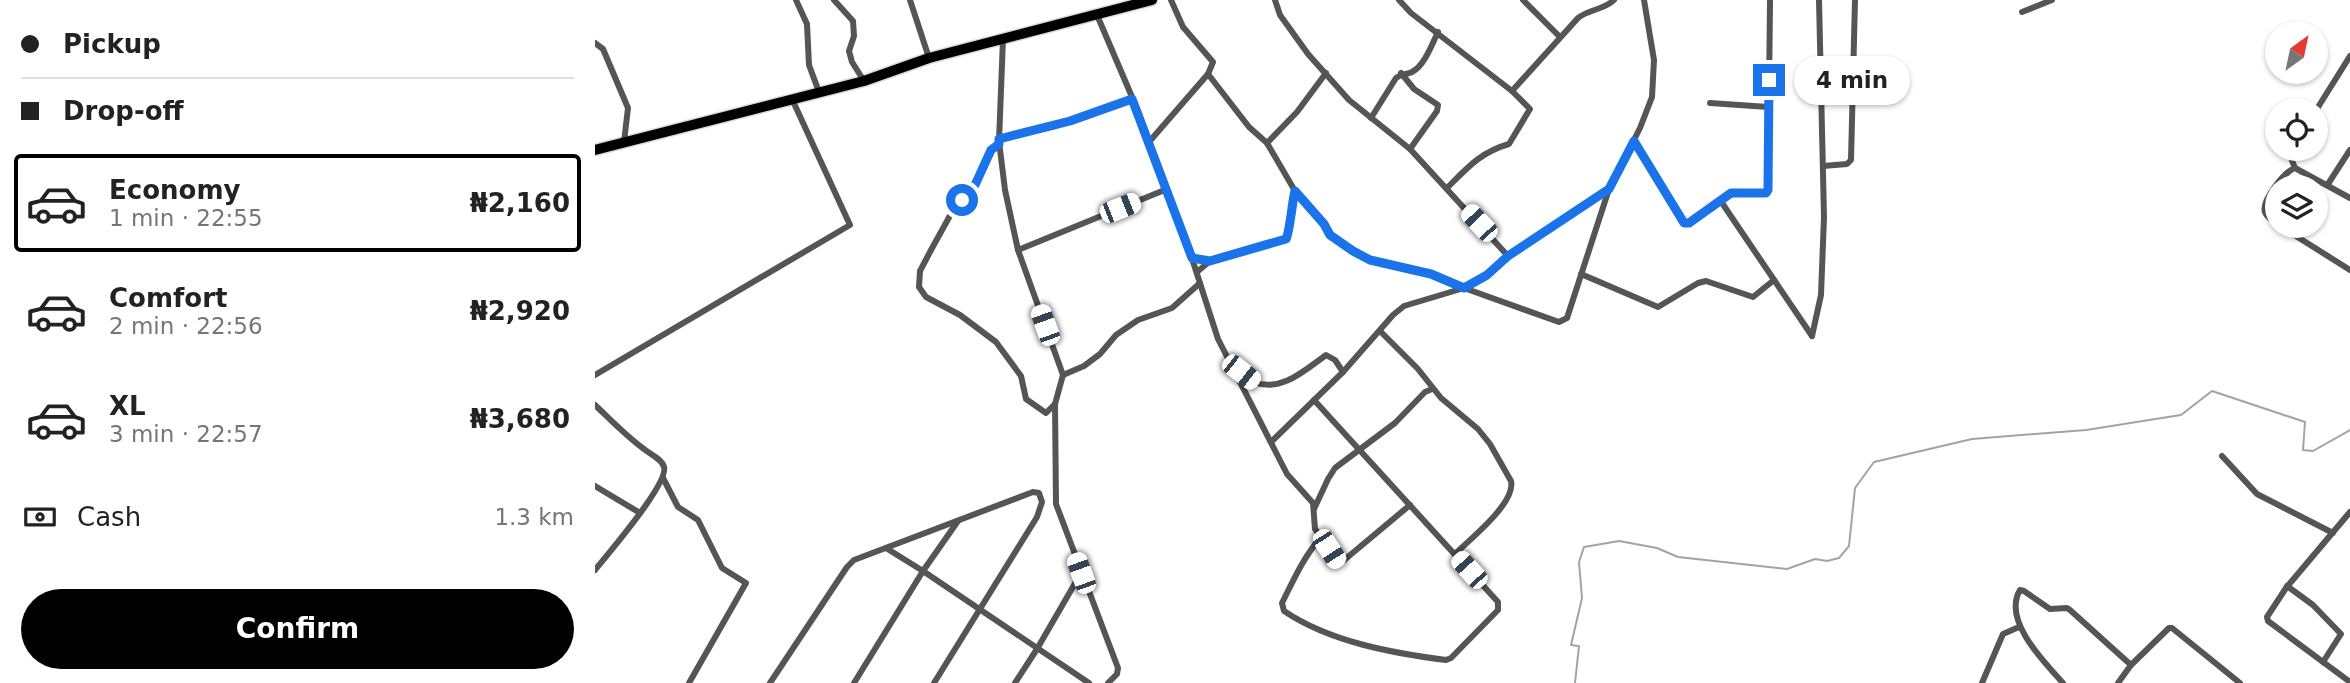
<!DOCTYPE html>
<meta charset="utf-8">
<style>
:root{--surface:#fff;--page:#f2f2f2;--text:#222;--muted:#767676;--line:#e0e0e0;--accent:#000}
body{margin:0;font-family:"DejaVu Sans",sans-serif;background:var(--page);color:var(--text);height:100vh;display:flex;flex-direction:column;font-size:26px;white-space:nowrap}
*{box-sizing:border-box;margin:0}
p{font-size:23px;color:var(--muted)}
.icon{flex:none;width:38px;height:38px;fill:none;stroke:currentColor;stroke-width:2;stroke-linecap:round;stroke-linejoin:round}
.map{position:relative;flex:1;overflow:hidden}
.drawer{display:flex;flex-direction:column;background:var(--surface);width:595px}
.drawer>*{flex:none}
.guide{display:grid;align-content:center;height:154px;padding:0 21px;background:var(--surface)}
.needle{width:46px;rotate:33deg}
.tools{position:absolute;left:1670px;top:21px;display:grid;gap:14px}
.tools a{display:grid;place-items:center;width:63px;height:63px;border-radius:50%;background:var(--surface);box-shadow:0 2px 5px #0004;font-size:35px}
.end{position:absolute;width:32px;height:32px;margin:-16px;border:9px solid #1a73e8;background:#fff;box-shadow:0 0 0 4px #fff}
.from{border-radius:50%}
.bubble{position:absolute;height:49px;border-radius:24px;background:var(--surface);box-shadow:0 2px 5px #0004;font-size:23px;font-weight:700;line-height:49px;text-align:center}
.car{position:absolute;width:21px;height:42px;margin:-21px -10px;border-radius:9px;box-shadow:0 0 5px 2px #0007;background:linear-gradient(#fff 24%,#345 0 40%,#fff 0 76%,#345 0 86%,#fff 0)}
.guide b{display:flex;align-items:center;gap:24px;height:66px;font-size:26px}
.guide b+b{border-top:2px solid var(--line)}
.guide i{width:18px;height:18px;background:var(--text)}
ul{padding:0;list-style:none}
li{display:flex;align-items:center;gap:21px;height:98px;margin:0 14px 10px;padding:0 7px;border:4px solid transparent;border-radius:7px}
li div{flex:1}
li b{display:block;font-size:26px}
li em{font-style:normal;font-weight:700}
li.current{border-color:var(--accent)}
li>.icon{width:63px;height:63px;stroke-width:1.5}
.pay{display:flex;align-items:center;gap:18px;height:77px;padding:0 21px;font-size:26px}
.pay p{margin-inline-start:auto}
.cta{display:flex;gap:14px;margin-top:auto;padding:14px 21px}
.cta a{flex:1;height:80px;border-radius:42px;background:var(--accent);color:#fff;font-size:28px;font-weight:700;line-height:80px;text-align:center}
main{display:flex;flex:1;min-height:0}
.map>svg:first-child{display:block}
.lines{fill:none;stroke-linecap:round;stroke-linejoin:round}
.stream{stroke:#a3a3a3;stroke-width:2}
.primary-casing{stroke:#dbdbdb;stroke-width:13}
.minor{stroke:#555;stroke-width:6}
.primary{stroke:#000;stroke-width:10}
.route{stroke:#1a73e8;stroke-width:9}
</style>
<main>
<section class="drawer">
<div class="guide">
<b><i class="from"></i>Pickup</b>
<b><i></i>Drop-off</b>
</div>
<ul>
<li class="current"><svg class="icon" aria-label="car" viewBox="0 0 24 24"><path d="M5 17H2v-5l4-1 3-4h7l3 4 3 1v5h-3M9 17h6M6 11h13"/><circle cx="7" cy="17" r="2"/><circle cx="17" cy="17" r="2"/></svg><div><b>Economy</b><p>1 min · 22:55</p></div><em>₦2,160</em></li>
<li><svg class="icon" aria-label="car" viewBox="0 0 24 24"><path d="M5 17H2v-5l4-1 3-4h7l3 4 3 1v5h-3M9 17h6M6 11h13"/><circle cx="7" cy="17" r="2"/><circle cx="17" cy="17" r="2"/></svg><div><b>Comfort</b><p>2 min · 22:56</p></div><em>₦2,920</em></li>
<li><svg class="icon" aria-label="car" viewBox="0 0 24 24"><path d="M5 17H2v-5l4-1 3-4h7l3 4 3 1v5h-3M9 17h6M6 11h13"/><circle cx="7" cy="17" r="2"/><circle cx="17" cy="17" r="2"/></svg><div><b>XL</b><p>3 min · 22:57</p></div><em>₦3,680</em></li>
</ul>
<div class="pay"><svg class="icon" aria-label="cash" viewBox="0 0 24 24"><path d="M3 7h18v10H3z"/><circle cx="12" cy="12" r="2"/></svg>Cash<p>1.3 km</p></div>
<div class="cta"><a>Confirm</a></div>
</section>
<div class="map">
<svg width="1755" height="683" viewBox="0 0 1755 683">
<rect width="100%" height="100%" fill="#fff"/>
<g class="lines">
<!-- stream -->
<polyline class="stream" points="980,683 984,646 976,645 987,598 984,562 989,547 1024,541 1062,548 1083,557 1192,569 1220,559 1232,561 1244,558 1254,546 1260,488 1279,462 1377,439 1491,430 1586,415 1617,391 1710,422 1708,450 1718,451 1755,430"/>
<defs>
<polyline id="primary" points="0,150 269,81 334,58 557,0"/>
</defs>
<!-- primary casing -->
<use href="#primary" class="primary-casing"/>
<!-- minor -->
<g class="minor">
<polyline points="201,0 212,24 214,65 224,92"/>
<polyline points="239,0 258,21 259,36 254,51 257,62 269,81"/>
<polyline points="315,0 334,58"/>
<polyline points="680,0 685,15 713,54 754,100 815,149 913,256"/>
<path d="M804 0 816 13 917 91 935 109 914 144C886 152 873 167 852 188"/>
<polyline points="928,0 965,37"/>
<polyline points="1427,12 1457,0"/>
<polyline points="502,15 543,111 592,243 623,339 692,474 718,503 720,529 742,561 748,561 815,505"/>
<polyline points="408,39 404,141 410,190 423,250 468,375 460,404 461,504 523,668 522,674 513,683"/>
<polyline points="0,43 8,49 33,108 29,142"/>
<polyline points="806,73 819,89 843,105 842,111 815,149"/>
<polyline points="613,74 654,127 672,143 700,191 729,224 735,235 745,242 776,260 836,274 869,288 964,322 972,318 1014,189 1045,128 1057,97 1059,60 1049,0"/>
<path d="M917 91 983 18C994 9 1009 10 1019 0"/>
<polyline points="1115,103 1173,107"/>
<polyline points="1720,112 1755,56"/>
<path d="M776 118 801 78C807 73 811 75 817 72 830 65 837 44 843 32"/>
<polyline points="404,139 460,126 537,99"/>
<polyline points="1039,141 1089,223 1094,223 1136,193 1171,193 1173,190 1175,0"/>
<polyline points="554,142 613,74 618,62 588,27 576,0"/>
<polyline points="672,143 702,112 731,73"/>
<polyline points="404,144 396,150 380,185 357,212 336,250 325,271 324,287 331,297 365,315 401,342 426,376 431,399 451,413 460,404"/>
<polyline points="1698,149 1696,158 1700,168"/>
<polyline points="1228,166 1252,164 1256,160 1260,0"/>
<polyline points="1733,184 1755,150"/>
<polyline points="1125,200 1217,336"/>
<path d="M1682 224C1678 221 1671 217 1670 212 1666 201 1690 171 1700 168L1755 198"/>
<polyline points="1685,226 1755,270"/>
<polyline points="423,250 572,189"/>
<path d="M602 272 615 261 691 239C695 231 697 202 700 191"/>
<polyline points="986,274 1063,307 1103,283 1111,281 1158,297 1179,280"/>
<path d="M785 331 823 369 846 398 883 429 895 444 916 481C921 503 875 539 860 554"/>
<polyline points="1217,336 1226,295 1229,217 1224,0"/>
<path d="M636 365C643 370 651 378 659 382 686 393 710 370 731 355L740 360 748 372"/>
<polyline points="0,375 255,225 197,99"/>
<polyline points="468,375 489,366 505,354 521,335 543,320 577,308 605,283"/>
<path d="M719 400 903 602V610L856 658 851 660C797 653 735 642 689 611L687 603C699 579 708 558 726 537"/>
<path d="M0 405C16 420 31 436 49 449 55 454 67 459 69 467 74 483 13 554 0 570"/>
<polyline points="676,442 748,372 798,315 809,306 869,288 892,275 913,256 1013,189"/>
<polyline points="1627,456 1662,494 1738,533"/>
<polyline points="68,478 83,507 103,520 127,568 151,583 94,683"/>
<polyline points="0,486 45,513"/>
<polyline points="719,509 733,479 740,468 800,423 830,392 837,389"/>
<polyline points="1755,512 1691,588 1672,617 1673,621 1755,682"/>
<polyline points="291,548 328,571 494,683"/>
<polyline points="1692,586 1718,605 1746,634 1728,662"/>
<polyline points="175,683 252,567 259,560 438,492 444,493 447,502 442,517 339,683"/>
<polyline points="259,683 328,571 363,521"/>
<polyline points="420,683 442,649 486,573"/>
<polyline points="1387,683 1408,634 1424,627"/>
<path d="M1468 683C1449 662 1407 620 1425 590L1429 591 1455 609 1472 608 1475 610 1536 665"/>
<polyline points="1523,683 1536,665 1574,628 1577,628 1645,683"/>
</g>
<!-- primary -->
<use href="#primary" class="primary"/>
</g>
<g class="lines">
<!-- route -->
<path class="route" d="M367 200 380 185 396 150 404 144V139L475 121 537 99 597 258 615 261 691 239C695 231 697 202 700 191L729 224 735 235 758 251 775 260 836 274 869 288 892 275 913 256 1014 189 1039 141 1089 223H1094L1136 193H1171L1173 190 1174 80"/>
</g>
</svg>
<div class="tools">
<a><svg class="needle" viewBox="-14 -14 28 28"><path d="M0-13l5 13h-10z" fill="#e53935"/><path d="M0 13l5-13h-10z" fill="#767676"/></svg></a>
<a><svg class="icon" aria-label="locate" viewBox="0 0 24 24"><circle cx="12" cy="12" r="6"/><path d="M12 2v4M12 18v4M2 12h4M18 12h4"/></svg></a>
<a><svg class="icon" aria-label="layers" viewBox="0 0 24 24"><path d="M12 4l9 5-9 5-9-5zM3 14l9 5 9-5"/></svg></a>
</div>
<i class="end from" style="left:367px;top:200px"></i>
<i class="end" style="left:1174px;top:80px"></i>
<div class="bubble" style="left:1199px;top:56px;width:116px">4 min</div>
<i class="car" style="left:525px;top:208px;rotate:68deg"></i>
<i class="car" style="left:884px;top:223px;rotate:317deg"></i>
<i class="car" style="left:450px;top:325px;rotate:340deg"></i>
<i class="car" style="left:646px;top:372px;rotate:128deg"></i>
<i class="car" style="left:734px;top:549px;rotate:147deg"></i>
<i class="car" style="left:874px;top:570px;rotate:318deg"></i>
<i class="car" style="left:486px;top:573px;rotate:340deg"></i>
</div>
</main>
